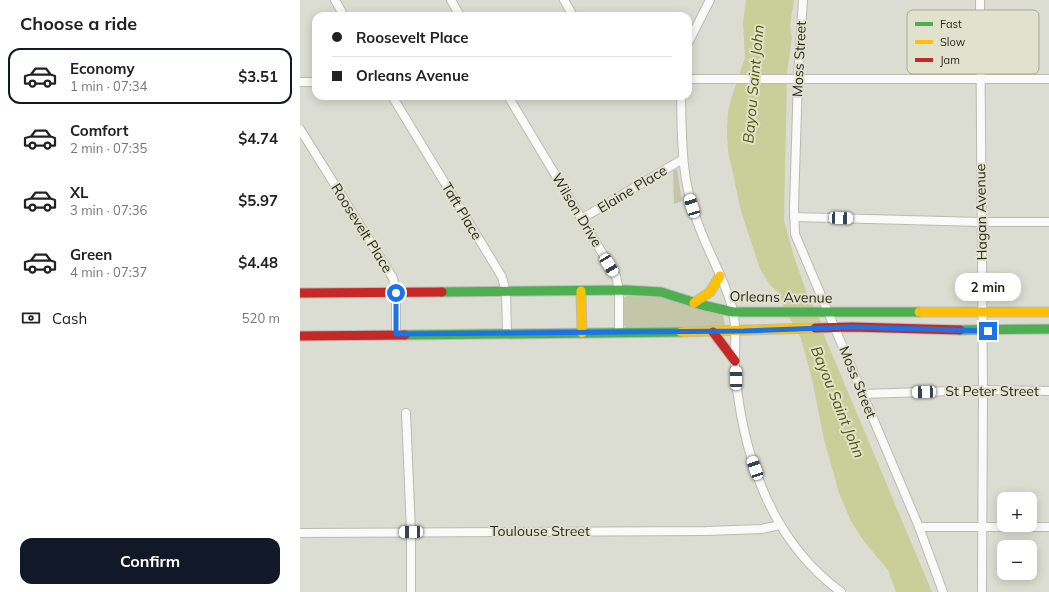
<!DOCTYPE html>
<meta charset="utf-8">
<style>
:root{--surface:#fff;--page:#f6f6f6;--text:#222;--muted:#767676;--line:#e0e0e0;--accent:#111827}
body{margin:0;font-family:Mulish,sans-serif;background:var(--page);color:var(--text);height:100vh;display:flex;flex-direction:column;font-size:15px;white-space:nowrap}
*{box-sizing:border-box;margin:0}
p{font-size:13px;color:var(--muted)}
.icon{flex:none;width:22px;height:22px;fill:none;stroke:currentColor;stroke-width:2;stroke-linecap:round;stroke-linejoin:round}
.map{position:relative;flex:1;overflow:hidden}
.details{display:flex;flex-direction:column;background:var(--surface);width:300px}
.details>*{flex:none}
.guide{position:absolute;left:12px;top:12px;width:380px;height:88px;border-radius:12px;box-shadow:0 2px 10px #0003;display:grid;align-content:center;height:88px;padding:0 20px;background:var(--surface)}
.fabs{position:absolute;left:697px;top:492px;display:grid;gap:8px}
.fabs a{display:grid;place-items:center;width:40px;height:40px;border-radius:8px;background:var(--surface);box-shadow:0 2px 10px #0003;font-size:20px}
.end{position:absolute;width:18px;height:18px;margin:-9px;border:5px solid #1a73e8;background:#fff;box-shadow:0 0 0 2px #fff}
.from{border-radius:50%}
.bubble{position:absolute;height:28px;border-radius:12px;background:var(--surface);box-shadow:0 2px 10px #0003;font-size:13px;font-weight:700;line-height:28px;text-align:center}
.car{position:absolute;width:12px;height:24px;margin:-12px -6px;border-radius:5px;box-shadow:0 0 3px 1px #0007;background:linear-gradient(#fff 24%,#345 0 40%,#fff 0 76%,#345 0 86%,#fff 0)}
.guide b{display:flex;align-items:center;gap:14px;height:38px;font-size:15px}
.guide b+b{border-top:1px solid var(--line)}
.guide i{width:10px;height:10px;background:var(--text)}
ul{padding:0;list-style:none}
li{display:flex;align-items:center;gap:12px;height:56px;margin:0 8px 6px;padding:0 12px;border:2px solid transparent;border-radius:12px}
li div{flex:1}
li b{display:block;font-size:15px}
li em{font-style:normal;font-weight:700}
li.selected{border-color:var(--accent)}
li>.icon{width:36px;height:36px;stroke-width:1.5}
h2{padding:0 20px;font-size:18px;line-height:48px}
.pay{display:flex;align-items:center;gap:10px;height:44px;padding:0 20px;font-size:15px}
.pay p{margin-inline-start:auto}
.button{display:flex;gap:8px;margin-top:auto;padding:8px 20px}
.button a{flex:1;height:46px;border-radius:12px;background:var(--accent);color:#fff;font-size:16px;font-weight:700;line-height:46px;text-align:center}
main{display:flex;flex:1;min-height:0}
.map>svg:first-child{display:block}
.green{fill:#c4c6aa}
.water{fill:#cace99}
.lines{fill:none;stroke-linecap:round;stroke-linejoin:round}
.street-casing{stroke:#babbb2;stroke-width:10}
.fast-casing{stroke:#babbb2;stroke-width:11}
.slow-casing{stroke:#babbb2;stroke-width:11}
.jam-casing{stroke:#babbb2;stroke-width:11}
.street{stroke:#fafaf8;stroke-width:8}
.fast{stroke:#4caf50;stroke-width:9}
.slow{stroke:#ffc107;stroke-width:9}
.jam{stroke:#c62828;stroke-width:9}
.route{stroke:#1a73e8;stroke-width:5}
.labels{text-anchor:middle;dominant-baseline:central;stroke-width:4;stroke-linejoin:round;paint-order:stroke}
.street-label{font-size:14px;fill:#292921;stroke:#e0e2cd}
.water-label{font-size:15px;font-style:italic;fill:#545800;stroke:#e0e2cd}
.key{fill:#e0e2cd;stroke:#a9aa99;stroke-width:1}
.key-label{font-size:11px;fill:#292921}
</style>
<main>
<section class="details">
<h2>Choose a ride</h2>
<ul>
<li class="selected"><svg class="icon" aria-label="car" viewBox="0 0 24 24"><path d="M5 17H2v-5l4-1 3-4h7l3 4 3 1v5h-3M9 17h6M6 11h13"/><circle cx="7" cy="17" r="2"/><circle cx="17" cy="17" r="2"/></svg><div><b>Economy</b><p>1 min · 07:34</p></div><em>$3.51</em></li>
<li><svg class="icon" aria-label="car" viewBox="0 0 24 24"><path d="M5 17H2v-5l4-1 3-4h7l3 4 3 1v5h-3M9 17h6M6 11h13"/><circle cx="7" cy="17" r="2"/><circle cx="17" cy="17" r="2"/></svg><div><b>Comfort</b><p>2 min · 07:35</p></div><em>$4.74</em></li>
<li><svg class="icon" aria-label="car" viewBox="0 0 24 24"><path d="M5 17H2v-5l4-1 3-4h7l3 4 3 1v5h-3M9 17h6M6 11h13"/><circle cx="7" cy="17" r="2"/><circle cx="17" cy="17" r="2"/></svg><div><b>XL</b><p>3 min · 07:36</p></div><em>$5.97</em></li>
<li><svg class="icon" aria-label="car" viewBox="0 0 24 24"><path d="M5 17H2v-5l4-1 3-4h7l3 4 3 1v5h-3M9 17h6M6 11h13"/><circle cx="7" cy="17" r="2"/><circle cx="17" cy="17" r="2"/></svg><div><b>Green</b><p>4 min · 07:37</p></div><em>$4.48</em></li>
</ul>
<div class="pay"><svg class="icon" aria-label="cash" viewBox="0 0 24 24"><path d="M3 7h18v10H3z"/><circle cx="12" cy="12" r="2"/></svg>Cash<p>520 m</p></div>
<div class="button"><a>Confirm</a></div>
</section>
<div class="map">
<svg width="749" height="592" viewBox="0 0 749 592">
<rect width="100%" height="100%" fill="#dcddd2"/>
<!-- green -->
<g class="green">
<polygon points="377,169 382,201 374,204 373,171"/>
<polygon points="327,296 363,297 423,315 425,326 327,328 324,325 324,298"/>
</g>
<!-- water -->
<polygon class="water" points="446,0 494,0 490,25 492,38 487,73 484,220 494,257 506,291 522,324 524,335 632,592 596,592 588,570 563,540 551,521 539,493 524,439 512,379 501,338 486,312 479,293 470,285 460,269 441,211 428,151 427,131 428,111 432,96 445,58 443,23"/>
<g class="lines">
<defs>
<g id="street">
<polyline points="35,0 44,16"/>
<polyline points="151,0 160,16"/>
<polyline points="264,0 273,16"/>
<polyline points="503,0 498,77 494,207 495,234 619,527 643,592"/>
<polyline points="680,0 683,390 682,592"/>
<polyline points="388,43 410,0"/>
<polyline points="388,79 749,79"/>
<polyline points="0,82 16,82"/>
<polyline points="92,96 202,277 206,292 207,333"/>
<polyline points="208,96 316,276 319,290 319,332"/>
<path d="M381 96C382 137 381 176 395 215 405 248 425 278 433 311 438 333 433 357 436 380 445 462 473 542 541 592"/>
<polyline points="0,129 93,278 96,293 96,334"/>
<polyline points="494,217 681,222 749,222"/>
<polyline points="281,219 383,159"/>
<polyline points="563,394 683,390 749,391"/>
<polyline points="106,413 111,532 111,592"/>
<polyline points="619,527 749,527"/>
<polyline points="0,533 406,531 461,529 480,525"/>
</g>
<g id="fast">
<polyline points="142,292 325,290 361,292 402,305 433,312 619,312"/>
<polyline points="660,330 749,329"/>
<polyline points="105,335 381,332"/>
</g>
<g id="slow">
<polyline points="281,291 282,333"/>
<polyline points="394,303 410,292 420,276"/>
<polyline points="619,312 749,312"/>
<polyline points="381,332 515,328"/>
</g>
<g id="jam">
<polyline points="0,293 142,292"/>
<polyline points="515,328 552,327 660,330"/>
<polyline points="413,332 435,361"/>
<polyline points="0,336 105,335"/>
</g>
</defs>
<!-- street casing -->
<use href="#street" class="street-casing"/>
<!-- fast casing -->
<use href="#fast" class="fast-casing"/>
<!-- slow casing -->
<use href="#slow" class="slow-casing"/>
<!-- jam casing -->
<use href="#jam" class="jam-casing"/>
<!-- street -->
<use href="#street" class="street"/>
<!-- fast -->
<use href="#fast" class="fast"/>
<!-- slow -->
<use href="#slow" class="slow"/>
<!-- jam -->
<use href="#jam" class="jam"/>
</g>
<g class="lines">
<!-- route -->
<polyline class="route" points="96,293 96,334 444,331 552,327 688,331"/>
</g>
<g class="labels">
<!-- street labels -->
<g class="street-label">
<text transform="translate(499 59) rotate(-87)">Moss Street</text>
<text transform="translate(332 189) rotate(-31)">Elaine Place</text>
<text transform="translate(277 210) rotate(59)">Wilson Drive</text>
<text transform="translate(162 211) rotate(59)">Taft Place</text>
<text transform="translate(681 212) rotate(-91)">Hagan Avenue</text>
<text transform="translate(62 228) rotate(58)">Roosevelt Place</text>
<text transform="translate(481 297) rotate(1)">Orleans Avenue</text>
<text transform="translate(558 382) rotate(68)">Moss Street</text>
<text x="692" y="391">St Peter Street</text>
<text x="240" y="531">Toulouse Street</text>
</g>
<!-- water labels -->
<g class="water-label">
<text transform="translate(453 84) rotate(-85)">Bayou Saint John</text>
<text transform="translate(538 402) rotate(68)">Bayou Saint John</text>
</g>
</g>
<!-- legend -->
<rect x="607" y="10" width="132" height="64" rx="6" class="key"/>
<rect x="615" y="22" width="18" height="4" fill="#4caf50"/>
<rect x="615" y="40" width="18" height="4" fill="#ffc107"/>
<rect x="615" y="58" width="18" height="4" fill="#c62828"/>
<g class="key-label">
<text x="640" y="28">Fast</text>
<text x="640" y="46">Slow</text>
<text x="640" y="64">Jam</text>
</g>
</svg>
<div class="fabs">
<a>+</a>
<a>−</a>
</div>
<i class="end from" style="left:96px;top:293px"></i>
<i class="end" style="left:688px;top:331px"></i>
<div class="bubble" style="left:655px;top:273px;width:66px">2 min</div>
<i class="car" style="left:392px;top:206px;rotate:343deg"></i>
<i class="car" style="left:541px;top:218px;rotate:92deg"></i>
<i class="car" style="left:309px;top:265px;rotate:149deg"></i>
<i class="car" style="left:436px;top:378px;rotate:359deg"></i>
<i class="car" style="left:624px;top:392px;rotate:268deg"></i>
<i class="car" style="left:455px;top:468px;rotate:341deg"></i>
<i class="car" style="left:111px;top:532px;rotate:269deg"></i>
<div class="guide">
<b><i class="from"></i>Roosevelt Place</b>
<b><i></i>Orleans Avenue</b>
</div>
</div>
</main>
